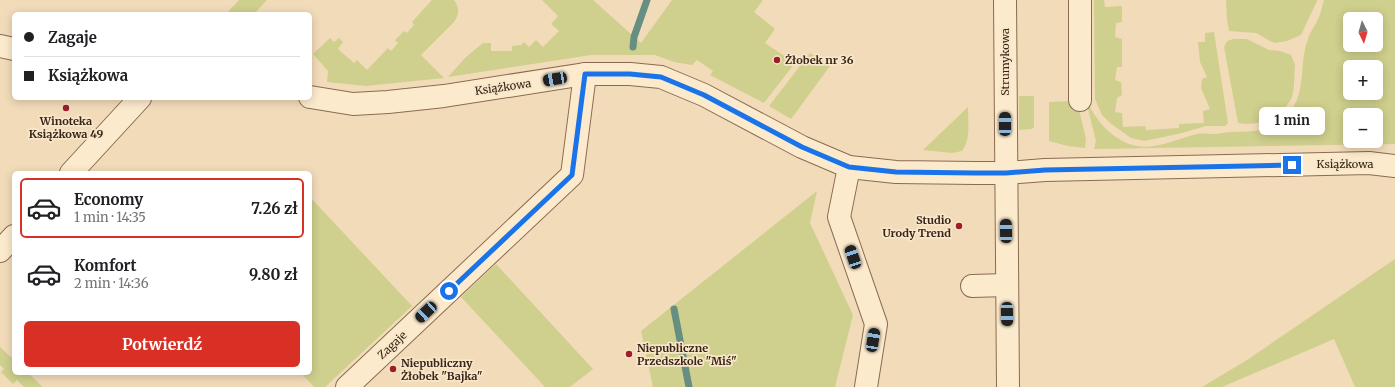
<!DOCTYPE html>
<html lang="pl">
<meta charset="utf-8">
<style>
:root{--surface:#fff;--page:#f6f6f6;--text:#202124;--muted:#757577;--line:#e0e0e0;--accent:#d93025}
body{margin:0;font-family:Merriweather,serif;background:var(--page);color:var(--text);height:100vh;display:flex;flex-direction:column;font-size:15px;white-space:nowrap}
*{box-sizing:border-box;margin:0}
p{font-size:13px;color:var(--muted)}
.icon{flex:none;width:22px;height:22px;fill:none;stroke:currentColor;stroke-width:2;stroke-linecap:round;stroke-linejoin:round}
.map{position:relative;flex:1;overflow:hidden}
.sheet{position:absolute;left:12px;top:171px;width:300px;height:204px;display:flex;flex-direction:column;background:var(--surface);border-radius:6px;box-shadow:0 2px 10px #0003}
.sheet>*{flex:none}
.hud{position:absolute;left:12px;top:12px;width:300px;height:88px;border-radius:6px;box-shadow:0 2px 10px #0003;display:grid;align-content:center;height:88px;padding:0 12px;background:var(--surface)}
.needle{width:26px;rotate:175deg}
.buttons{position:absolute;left:1343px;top:12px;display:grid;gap:8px}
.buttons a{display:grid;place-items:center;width:40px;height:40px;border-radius:6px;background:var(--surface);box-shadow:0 2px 10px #0003;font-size:20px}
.end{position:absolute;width:18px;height:18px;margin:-9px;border:5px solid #1a73e8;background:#fff;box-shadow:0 0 0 2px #fff}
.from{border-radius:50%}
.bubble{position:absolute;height:28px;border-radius:6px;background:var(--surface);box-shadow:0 2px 10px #0003;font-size:13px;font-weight:700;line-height:28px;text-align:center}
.car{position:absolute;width:12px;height:24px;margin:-12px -6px;border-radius:5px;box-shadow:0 0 3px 1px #0007;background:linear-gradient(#222 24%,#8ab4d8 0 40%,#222 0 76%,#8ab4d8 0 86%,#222 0)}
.hud b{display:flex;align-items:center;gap:14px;height:38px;font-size:15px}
.hud b+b{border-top:1px solid var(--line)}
.hud i{width:10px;height:10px;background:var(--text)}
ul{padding:7px 0 0;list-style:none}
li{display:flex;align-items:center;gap:12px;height:60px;margin:0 8px 6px;padding:0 4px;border:2px solid transparent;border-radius:6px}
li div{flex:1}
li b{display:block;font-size:15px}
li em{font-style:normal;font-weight:700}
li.on{border-color:var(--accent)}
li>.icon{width:36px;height:36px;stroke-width:1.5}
.primary-button{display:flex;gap:8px;margin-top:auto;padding:8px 12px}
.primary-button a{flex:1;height:46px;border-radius:6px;background:var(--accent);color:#fff;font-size:16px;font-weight:700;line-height:46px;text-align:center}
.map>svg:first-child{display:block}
.green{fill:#cfd08d;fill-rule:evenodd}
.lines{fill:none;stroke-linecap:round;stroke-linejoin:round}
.stream{stroke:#668f81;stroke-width:7}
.minor-casing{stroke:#8a6b52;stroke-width:24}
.minor{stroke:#fceacd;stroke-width:22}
.route{stroke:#1a73e8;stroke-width:5}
.poi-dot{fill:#9e1d2a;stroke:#f9e6c9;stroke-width:1.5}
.labels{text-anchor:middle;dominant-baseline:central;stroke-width:3.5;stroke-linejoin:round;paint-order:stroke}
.poi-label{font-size:11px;font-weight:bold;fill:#372519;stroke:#f9e6c9;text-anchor:start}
.street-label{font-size:11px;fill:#372519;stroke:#f9e6c9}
</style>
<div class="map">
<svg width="1395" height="387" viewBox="0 0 1395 387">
<rect width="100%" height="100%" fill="#f2dbb9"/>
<!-- green -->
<g class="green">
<polygon points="239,0 267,0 254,14 226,14"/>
<path d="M431 0H454C460 7 459 15 454 22L421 55 444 78 366 86 327 82 328 71 313 54 330 38 334 42 339 38 343 42 338 49 354 63 357 60 367 70 388 48 391 51 398 43 395 40 404 31 407 33 414 25 412 22 431 1Z"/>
<polygon points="542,0 593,0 641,43 672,0 763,0 754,12 775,29 765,43 795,63 764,103 710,75 713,71 697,60 692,65 674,62 655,55 591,55 448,77 466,57 483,43 491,43 491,51 512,51 512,46 521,45 524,42 529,47 536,40 543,47 559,31 551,24 558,16"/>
<polygon points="1094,0 1104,0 1105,7 1122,6 1122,22 1116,23 1115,37 1122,39 1122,67 1117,67 1115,80 1121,82 1122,95 1117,98 1115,112 1122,113 1123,127 1145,126 1146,130 1179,128 1179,124 1204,123 1203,111 1210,109 1201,88 1202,79 1207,77 1200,62 1198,42 1205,42 1205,33 1214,32 1228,123 1225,126 1206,126 1178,134 1144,141 1131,138 1110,123 1102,115 1095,99"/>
<polygon points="1226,0 1317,0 1317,1 1301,35 1287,41 1274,43 1256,33 1229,31 1227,20"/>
<path d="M1324 0H1395V144L1094 149 1096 141 1087 105H1089C1097 122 1113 139 1132 145 1155 151 1176 139 1197 134 1202 133 1207 134 1212 134 1219 134 1226 132 1233 132 1255 131 1270 132 1286 116 1308 95 1298 65 1308 39 1310 31 1316 25 1319 17 1321 12 1322 6 1324 0ZM1350 19H1376V45H1350ZM1350 67H1376V93H1350ZM1350 115H1376V141H1350Z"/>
<path d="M1233 39H1247L1269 50 1280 51 1291 55 1295 65C1294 74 1295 92 1291 99 1281 118 1258 127 1238 123L1224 47 1227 41Z"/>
<polygon points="810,53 830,66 791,119 769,106"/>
<polygon points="1019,96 1034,96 1034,127 1032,129 1019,130"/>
<polygon points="1077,101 1086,139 1085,148 1068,146 1049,141 1049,102"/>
<path d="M968 107C968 121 971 140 962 151L952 153 923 150Z"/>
<polygon points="817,191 810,223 853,315 835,387 653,387 641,331"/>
<polygon points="310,197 412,306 325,387 314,387 301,373 310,373"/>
<polygon points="1395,259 1395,387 1355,387 1334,339 1222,387 1202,387 1247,360"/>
<polygon points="496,264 593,369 570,387 545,387 461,297"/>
<polygon points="0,347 14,360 14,373 28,373 43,387 24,387 17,380 13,384 1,372 4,369 0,365"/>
</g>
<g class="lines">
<!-- stream -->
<g class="stream">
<polyline points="633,47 634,37 647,0"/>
<polyline points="674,309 689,387"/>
</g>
<defs>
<g id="minor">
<polyline points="1005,0 1008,387"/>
<polyline points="0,46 14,49"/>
<polyline points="310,97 353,104 388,102 444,96 585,74 630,74 661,77 704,95 802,147 849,167 896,172 975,173 1005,173 1045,170 1369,163 1395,166"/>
<polyline points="1080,100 1080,0"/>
<polyline points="849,167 839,217 876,324 866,387"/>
<polyline points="71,173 140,98"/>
<polyline points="0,251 14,236"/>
<polyline points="972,286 1007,285"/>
<polyline points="347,387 572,175 585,74"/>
</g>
</defs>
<!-- minor casing -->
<use href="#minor" class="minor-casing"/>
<!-- minor -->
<use href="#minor" class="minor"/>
</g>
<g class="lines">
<!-- route -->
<polyline class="route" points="449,291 572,175 585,74 630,74 661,77 704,95 802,147 849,167 896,172 975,173 1006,173 1045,170 1292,165"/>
</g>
<!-- markers -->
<g class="poi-dot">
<circle cx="777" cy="60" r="4"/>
<circle cx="66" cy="108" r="4"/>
<circle cx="959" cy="226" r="4"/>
<circle cx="629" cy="354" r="4"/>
<circle cx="393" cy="369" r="4"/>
</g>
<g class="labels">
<!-- poi labels -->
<g class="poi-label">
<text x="785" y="60">Żłobek nr 36</text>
<text x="66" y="121" text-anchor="middle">Winoteka<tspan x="66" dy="13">Książkowa 49</tspan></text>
<text x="951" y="220" text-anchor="end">Studio<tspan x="951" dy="13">Urody Trend</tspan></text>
<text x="637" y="348">Niepubliczne<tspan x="637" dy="13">Przedszkole "Miś"</tspan></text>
<text x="401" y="363">Niepubliczny<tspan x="401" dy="13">Żłobek "Bajka"</tspan></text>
</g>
<!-- street labels -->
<g class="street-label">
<text transform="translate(1005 62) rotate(-90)">Strumykowa</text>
<text transform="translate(503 87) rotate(-8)">Książkowa</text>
<text x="1345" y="164">Książkowa</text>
<text transform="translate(392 345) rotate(-43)">Zagaje</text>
</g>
</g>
</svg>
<div class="buttons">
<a><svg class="needle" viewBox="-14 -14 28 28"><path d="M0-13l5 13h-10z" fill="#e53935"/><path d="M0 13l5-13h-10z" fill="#757577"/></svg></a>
<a>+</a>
<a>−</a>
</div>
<i class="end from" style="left:449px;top:291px"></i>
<i class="end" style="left:1292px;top:165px"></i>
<div class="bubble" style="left:1259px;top:107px;width:66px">1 min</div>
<i class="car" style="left:555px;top:79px;rotate:260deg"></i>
<i class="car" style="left:1005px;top:124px;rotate:0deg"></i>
<i class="car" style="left:1006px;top:231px;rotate:359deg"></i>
<i class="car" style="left:853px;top:257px;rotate:341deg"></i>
<i class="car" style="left:426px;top:312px;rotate:227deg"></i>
<i class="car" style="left:1007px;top:314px;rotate:179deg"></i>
<i class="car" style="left:873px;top:340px;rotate:9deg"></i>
<div class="hud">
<b><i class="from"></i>Zagaje</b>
<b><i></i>Książkowa</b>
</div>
<section class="sheet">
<ul>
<li class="on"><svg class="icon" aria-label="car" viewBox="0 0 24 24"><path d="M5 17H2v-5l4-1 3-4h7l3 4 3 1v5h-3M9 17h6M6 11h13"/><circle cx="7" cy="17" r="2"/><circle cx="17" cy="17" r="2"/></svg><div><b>Economy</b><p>1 min · 14:35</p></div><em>7.26 zł</em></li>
<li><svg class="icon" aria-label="car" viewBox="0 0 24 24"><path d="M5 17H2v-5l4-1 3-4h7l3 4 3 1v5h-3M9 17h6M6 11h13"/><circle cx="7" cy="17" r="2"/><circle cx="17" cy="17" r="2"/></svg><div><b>Komfort</b><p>2 min · 14:36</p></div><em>9.80 zł</em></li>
</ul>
<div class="primary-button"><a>Potwierdź</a></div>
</section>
</div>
